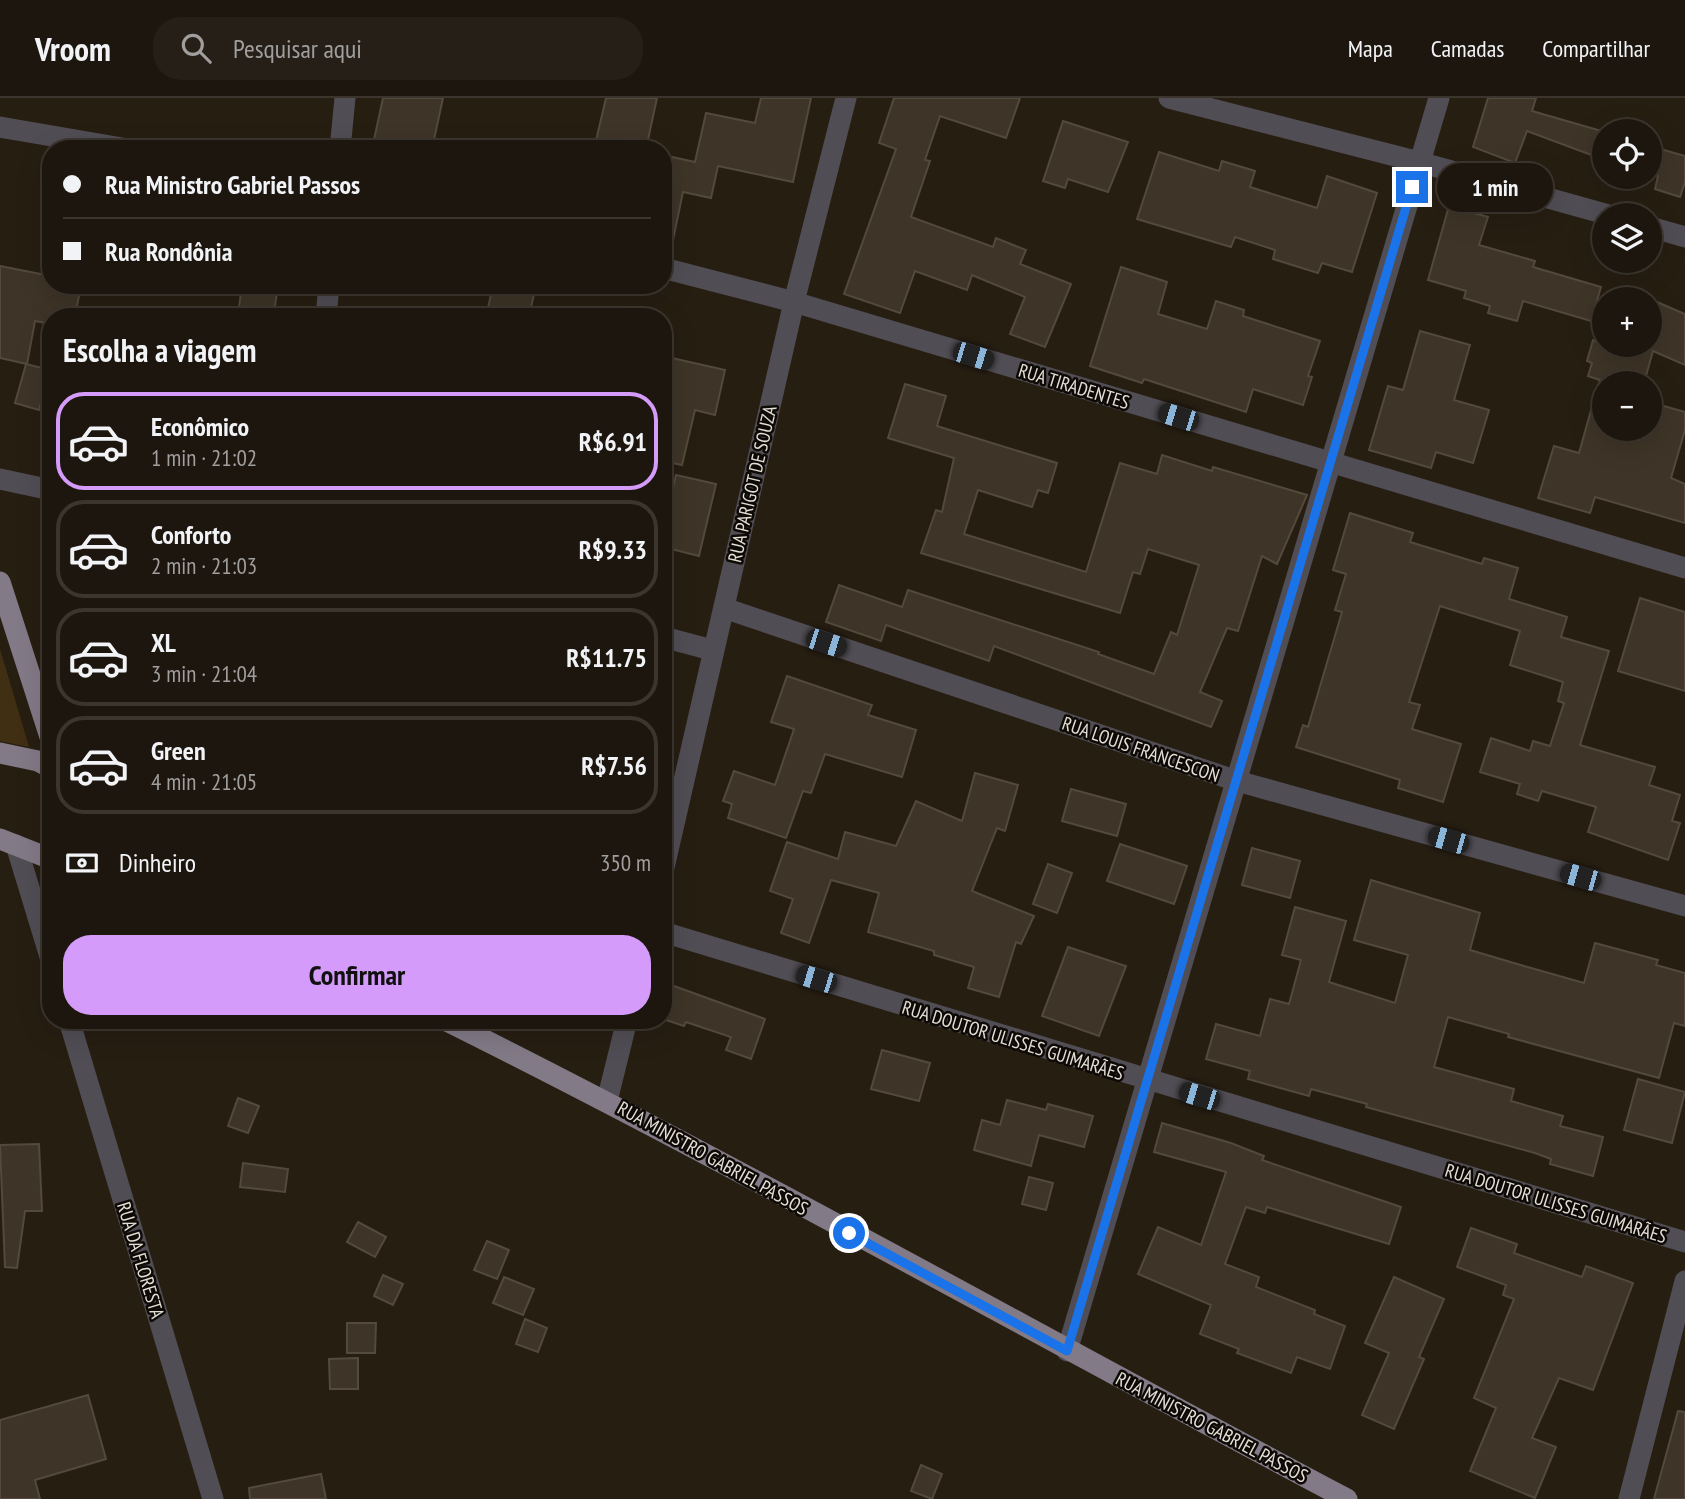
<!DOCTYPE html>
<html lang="pt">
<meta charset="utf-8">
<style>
:root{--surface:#1d160e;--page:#251f17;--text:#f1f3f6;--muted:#a09f9e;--line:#3b352e;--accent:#d59bfa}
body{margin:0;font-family:"PT Sans Narrow",sans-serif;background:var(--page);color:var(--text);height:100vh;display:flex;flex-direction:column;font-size:26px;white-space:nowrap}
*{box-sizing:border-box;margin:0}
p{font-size:23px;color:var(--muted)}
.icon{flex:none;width:38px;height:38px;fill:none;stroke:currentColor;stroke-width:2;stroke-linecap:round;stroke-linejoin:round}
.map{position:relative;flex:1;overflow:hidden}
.sheet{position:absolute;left:42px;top:210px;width:630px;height:721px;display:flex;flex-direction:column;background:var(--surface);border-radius:28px;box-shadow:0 7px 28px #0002,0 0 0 2px var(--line)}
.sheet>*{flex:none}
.guide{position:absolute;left:42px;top:42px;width:630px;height:154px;border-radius:28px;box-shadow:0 7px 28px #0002,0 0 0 2px var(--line);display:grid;align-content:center;height:154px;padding:0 21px;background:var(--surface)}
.fabs{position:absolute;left:1592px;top:21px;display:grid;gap:14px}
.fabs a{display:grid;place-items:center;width:70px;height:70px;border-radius:50%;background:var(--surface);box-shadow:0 7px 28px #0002,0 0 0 2px var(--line);font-size:35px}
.end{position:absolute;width:32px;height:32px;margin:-16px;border:9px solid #1a73e8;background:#fff;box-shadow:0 0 0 4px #fff}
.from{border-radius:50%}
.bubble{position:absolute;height:49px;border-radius:24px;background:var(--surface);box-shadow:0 7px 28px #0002,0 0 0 2px var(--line);font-size:23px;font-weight:700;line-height:49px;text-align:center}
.car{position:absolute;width:21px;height:42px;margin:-21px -10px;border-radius:9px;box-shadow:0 0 5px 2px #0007;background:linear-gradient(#222 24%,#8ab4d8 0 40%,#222 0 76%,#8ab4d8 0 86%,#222 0)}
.guide b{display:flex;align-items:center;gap:24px;height:66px;font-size:26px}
.guide b+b{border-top:2px solid var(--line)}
.guide i{width:18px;height:18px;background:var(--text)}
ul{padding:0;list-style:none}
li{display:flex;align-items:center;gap:21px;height:98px;margin:0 14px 10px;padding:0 7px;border:4px solid var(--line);border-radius:28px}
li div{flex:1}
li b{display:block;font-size:26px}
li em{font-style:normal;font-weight:700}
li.selected{border-color:var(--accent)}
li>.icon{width:63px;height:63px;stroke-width:1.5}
h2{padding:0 21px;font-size:32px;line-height:84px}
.pay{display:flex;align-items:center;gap:18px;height:77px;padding:0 21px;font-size:26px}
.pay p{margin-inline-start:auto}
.button{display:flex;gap:14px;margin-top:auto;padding:14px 21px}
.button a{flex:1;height:80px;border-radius:28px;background:var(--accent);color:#111;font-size:28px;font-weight:700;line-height:80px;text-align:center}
header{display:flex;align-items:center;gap:42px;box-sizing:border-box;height:98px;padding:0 35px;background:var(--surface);border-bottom:2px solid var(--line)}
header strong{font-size:33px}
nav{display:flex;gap:38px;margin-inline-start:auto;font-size:24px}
.search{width:490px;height:63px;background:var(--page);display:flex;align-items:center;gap:18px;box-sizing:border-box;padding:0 24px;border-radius:28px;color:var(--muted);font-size:26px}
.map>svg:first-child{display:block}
.green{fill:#412f14}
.building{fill:#3e3427;stroke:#53493c;stroke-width:2}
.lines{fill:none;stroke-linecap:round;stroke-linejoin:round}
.minor{stroke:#514d54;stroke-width:21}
.major{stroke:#827a87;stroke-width:21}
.route{stroke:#1a73e8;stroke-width:9}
.labels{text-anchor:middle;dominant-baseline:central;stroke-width:5;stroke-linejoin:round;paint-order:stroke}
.street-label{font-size:19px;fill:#e4ded6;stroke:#0d0905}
</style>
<header>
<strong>Vroom</strong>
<div class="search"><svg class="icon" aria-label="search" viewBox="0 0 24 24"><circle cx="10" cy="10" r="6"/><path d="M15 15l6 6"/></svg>Pesquisar aqui</div>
<nav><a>Mapa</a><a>Camadas</a><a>Compartilhar</a></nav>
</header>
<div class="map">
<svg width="1685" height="1401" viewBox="0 0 1685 1401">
<rect width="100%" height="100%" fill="#271e12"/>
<!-- green -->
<polygon class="green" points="0,551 29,649 0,643"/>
<!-- building -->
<g class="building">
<polygon points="383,0 443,0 432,51 372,51"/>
<polygon points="606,0 657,0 646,51 594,51"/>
<polygon points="761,0 811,0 793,84 718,68 711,100 683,94 673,142 663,141 663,57 695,64 706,15 755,25"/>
<polygon points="894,0 1020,0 1006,40 940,18 925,62 930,63 911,119 993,149 996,140 1026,152 1020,166 1071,186 1045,249 1010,236 1025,199 972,177 967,192 915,173 900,215 844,196 896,51 879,45"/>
<polygon points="1488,0 1536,0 1532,13 1605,34 1605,62 1527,33 1515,65 1473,49"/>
<polygon points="1063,23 1128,44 1108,94 1068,81 1065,90 1043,83"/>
<polygon points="1650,48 1685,58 1685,84 1680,99 1655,91 1658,78 1650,76"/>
<polygon points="1159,54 1219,73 1222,63 1255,73 1250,89 1317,110 1327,78 1377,95 1352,174 1322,165 1318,175 1273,161 1275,152 1235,139 1231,149 1137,121"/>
<polygon points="1449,108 1488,119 1479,147 1535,163 1533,169 1601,189 1591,223 1523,203 1517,223 1488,215 1490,208 1464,200 1466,193 1428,182"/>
<polygon points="0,168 51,178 51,187 81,187 75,219 51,219 51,226 35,223 27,266 0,260"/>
<polygon points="1121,169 1167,184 1158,216 1207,231 1216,203 1244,212 1243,218 1320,243 1308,278 1312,279 1303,307 1253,291 1246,314 1144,281 1142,285 1090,268"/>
<polygon points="242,187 278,187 274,215 239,209"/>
<polygon points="493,187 534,196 529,219 486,219"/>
<polygon points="1650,201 1685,216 1685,267 1653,253 1644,285 1599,285 1600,282 1588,278 1592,265 1587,263 1593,242 1605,247 1650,247"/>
<polygon points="1420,233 1470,247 1454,302 1489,312 1473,365 1436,354 1431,370 1369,352 1388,288 1403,292"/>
<polygon points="663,258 725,272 715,317 695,312 682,367 663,363"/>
<polygon points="26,266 50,272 39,312 15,305"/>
<polygon points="905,286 946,298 937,328 1057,365 1048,395 1038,392 1032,409 978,392 964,436 1086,474 1120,365 1157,376 1162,357 1212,373 1213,369 1307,397 1277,466 1262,458 1238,533 1227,530 1200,594 1222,603 1211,629 994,548 989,563 886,527 881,543 826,524 839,487 902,509 908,492 1099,554 1098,556 1154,576 1171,534 1177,537 1199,467 1148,451 1140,476 1133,474 1120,515 921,455 936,412 942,414 954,360 888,340"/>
<polygon points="1598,287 1605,288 1605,331 1650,331 1650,304 1685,314 1685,332 1671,380 1685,386 1685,425 1595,399 1590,415 1538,400 1554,348 1579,355"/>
<polygon points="676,377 716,386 699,458 663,449 663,430"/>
<polygon points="1350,415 1413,435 1410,444 1482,466 1484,460 1518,470 1509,501 1567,519 1561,539 1609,553 1580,647 1655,669 1649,687 1680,697 1672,723 1680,725 1668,762 1588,734 1596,709 1542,693 1538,703 1517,696 1520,686 1480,674 1491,640 1530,653 1533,643 1550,648 1564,605 1558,603 1563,584 1510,567 1520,533 1440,508 1409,604 1420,607 1412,631 1461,646 1443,704 1398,690 1400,682 1296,649 1303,627 1308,629 1342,514 1335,512 1346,476 1333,472"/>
<polygon points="1640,500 1685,514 1685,593 1618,573"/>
<polygon points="787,578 872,607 868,617 916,632 902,679 825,656 811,695 803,693 786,740 728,720 732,706 723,703 734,673 775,687 794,631 771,624"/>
<polygon points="975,675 1018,687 1005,733 997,730 972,793 1034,818 1021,846 1016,844 999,899 968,890 974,869 934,857 934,853 868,834 879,795 831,782 809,845 781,835 793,801 770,793 787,744 838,761 845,734 896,748 916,703 962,723"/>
<polygon points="1071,691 1126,706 1117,738 1062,723"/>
<polygon points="1120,746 1187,768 1174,806 1107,783"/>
<polygon points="1252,750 1300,763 1290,800 1242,787"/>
<polygon points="1048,766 1072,775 1057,815 1033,806"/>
<polygon points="1371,782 1480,815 1470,852 1524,868 1584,885 1595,845 1658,862 1656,867 1685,875 1685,928 1674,925 1659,980 1508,939 1509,936 1448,919 1434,969 1514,991 1511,1003 1563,1018 1560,1028 1603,1039 1593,1078 1550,1066 1551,1061 1535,1055 1366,1009 1367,1006 1311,991 1309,998 1248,981 1250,973 1206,961 1216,926 1260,938 1270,901 1289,906 1301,862 1282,857 1295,809 1346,823 1329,884 1395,905 1408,857 1354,842"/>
<polygon points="1068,849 1126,868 1099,938 1042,918"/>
<polygon points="663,884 765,921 751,961 726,952 731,939 686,924 684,928 663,921"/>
<polygon points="882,952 930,965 919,1003 871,991"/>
<polygon points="1638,981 1685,994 1672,1045 1624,1032"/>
<polygon points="238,1000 259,1008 248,1035 228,1028"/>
<polygon points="1007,1002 1046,1012 1048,1006 1093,1018 1084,1049 1039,1037 1031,1068 974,1052 982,1022 1000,1027"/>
<polygon points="1162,1025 1231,1045 1264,1058 1262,1062 1401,1109 1389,1146 1267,1109 1265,1115 1246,1109 1225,1166 1259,1179 1256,1189 1315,1212 1314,1216 1345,1228 1330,1271 1297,1259 1291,1275 1237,1255 1239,1251 1200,1236 1211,1207 1138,1176 1158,1129 1201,1147 1226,1074 1154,1054"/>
<polygon points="39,1046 42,1113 25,1113 17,1170 5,1169 0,1047"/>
<polygon points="243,1065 288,1071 285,1094 240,1089"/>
<polygon points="1029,1079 1053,1085 1046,1112 1022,1106"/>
<polygon points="358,1124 386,1139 375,1159 347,1144"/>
<polygon points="1471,1130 1517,1146 1514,1155 1582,1179 1586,1168 1633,1185 1593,1292 1559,1280 1532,1340 1556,1349 1535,1400 1470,1373 1496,1310 1474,1300 1514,1201 1503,1197 1506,1187 1457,1169"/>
<polygon points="487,1143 509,1152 497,1181 474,1172"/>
<polygon points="383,1177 403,1186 393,1207 374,1198"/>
<polygon points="504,1179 534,1191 523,1217 493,1205"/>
<polygon points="1394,1179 1444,1201 1419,1259 1424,1261 1394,1331 1362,1317 1389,1255 1365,1245"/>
<polygon points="525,1221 547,1230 538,1254 516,1246"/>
<polygon points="347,1225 376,1225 375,1255 347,1255"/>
<polygon points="358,1260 358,1291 330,1291 329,1261"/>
<polygon points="88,1297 106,1361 35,1382 40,1401 0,1401 0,1322"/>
<polygon points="1678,1313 1685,1314 1685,1401 1654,1401"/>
<polygon points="921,1367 942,1376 932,1401 911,1393"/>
<polygon points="321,1376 326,1401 250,1401 249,1390"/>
</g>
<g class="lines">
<!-- minor -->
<g class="minor">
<polyline points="1169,0 1419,64 1609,117"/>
<polyline points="0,29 128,51"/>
<polyline points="340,51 345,0"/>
<polyline points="1650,129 1685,139"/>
<polyline points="663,170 794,204 1685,470"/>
<polyline points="326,219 329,187"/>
<polyline points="0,381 51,392"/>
<polyline points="724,510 1237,683 1685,808"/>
<polyline points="663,539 712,552"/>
<polyline points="16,747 51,862"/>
<polyline points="663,774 794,204 846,0"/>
<polyline points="663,834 1685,1144"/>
<polyline points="69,922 213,1401"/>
<polyline points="607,1003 627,922"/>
<polyline points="1067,1253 1439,0"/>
<polyline points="1629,1401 1685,1183"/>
</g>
<!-- major -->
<g class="major">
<polyline points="0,484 51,642"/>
<polyline points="0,655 38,663 51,670"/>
<polyline points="0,741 51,761"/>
<path d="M445 922C750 1074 1046 1242 1347 1401"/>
</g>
</g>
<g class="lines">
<!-- route -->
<polyline class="route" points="849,1135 1067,1253 1412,89"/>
</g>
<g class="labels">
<!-- street labels -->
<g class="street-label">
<text transform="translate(1074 288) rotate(17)">RUA TIRADENTES</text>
<text transform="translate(752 386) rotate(-77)">RUA PARIGOT DE SOUZA</text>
<text transform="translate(1141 651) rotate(19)">RUA LOUIS FRANCESCON</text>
<text transform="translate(1013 942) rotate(17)">RUA DOUTOR ULISSES GUIMARÃES</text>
<text transform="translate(713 1060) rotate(29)">RUA MINISTRO GABRIEL PASSOS</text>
<text transform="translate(1556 1105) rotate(17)">RUA DOUTOR ULISSES GUIMARÃES</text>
<text transform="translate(141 1162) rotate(73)">RUA DA FLORESTA</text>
<text transform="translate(1212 1329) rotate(28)">RUA MINISTRO GABRIEL PASSOS</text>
</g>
</g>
</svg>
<div class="fabs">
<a><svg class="icon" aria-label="locate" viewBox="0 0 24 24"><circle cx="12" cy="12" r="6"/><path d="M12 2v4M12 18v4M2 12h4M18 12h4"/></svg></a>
<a><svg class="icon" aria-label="layers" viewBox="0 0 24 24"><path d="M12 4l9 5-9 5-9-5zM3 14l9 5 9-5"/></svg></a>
<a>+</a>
<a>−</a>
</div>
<i class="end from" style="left:849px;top:1135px"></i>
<i class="end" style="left:1412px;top:89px"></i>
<div class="bubble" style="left:1437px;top:65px;width:116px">1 min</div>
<i class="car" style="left:973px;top:258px;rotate:107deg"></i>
<i class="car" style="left:1178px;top:319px;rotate:287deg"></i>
<i class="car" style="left:826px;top:545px;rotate:108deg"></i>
<i class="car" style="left:1448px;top:742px;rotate:286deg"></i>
<i class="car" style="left:1580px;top:779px;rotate:286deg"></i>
<i class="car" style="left:816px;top:881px;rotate:287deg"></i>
<i class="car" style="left:1199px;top:998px;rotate:287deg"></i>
<div class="guide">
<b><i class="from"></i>Rua Ministro Gabriel Passos</b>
<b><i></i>Rua Rondônia</b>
</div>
<section class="sheet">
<h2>Escolha a viagem</h2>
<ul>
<li class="selected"><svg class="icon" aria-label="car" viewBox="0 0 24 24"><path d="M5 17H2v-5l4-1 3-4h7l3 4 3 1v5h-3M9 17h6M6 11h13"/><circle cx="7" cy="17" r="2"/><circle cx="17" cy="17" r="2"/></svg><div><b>Econômico</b><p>1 min · 21:02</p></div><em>R$6.91</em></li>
<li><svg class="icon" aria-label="car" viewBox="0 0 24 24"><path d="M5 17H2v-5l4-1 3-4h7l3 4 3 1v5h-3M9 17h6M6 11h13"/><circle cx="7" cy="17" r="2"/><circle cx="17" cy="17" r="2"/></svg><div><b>Conforto</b><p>2 min · 21:03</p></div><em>R$9.33</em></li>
<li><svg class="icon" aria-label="car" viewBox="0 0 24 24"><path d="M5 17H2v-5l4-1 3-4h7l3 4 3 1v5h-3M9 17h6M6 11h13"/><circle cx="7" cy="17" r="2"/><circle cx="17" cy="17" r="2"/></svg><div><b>XL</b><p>3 min · 21:04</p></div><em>R$11.75</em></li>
<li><svg class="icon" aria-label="car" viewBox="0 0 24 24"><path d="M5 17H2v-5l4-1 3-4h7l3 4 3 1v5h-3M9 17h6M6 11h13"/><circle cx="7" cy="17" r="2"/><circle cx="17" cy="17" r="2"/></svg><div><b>Green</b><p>4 min · 21:05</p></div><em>R$7.56</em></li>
</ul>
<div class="pay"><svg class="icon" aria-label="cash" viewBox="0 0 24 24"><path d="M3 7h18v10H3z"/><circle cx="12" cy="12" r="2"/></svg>Dinheiro<p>350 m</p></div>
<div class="button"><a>Confirmar</a></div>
</section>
</div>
